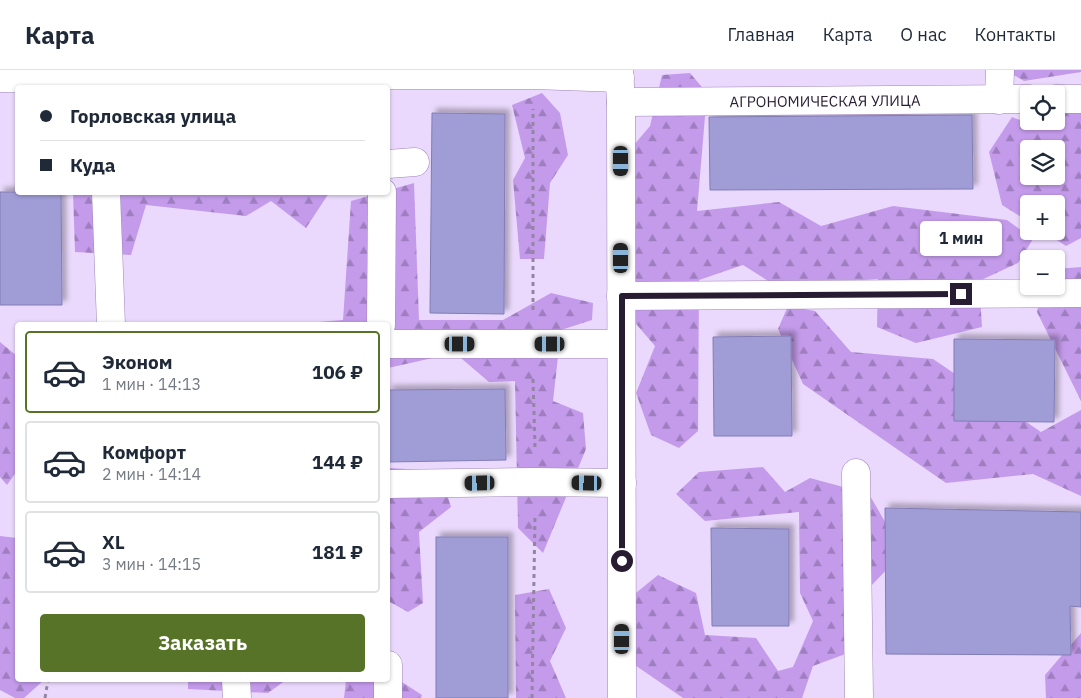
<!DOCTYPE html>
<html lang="ru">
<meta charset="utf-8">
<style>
:root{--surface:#fff;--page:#f6f6f7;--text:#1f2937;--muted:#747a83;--line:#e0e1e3;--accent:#567327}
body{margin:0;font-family:"IBM Plex Sans",sans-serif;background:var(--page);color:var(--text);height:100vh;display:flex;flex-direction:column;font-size:19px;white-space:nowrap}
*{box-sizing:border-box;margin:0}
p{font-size:16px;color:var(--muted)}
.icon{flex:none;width:28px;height:28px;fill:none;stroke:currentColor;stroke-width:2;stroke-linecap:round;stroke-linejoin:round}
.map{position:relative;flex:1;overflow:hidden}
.panel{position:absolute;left:15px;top:252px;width:375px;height:360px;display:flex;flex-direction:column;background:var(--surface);border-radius:5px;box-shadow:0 1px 4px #0004}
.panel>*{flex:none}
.top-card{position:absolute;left:15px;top:15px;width:375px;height:110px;border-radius:5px;box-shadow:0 1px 4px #0004;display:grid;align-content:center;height:110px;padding:0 25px;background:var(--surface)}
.tools{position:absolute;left:1020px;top:15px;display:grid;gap:10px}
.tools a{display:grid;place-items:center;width:45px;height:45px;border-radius:5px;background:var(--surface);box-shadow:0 1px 4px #0004;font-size:25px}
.end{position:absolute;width:22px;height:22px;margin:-11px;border:6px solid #271c31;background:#fff;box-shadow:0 0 0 2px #fff}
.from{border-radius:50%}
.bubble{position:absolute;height:35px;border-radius:5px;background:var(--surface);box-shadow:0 1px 4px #0004;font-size:16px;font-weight:700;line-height:35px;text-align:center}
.car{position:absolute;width:15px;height:30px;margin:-15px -8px;border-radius:6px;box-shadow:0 0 4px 1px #0007;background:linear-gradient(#222 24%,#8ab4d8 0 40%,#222 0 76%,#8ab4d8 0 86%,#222 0)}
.top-card b{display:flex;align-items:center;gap:18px;height:48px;font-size:19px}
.top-card b+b{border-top:1px solid var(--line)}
.top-card i{width:12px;height:12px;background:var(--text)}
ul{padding:9px 0 0;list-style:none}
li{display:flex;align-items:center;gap:15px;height:82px;margin:0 10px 8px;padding:0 15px;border:2px solid var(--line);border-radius:5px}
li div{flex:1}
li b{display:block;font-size:19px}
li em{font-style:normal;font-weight:700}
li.selected{border-color:var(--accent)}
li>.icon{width:45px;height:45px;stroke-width:1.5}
.cta{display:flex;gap:10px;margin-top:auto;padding:10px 25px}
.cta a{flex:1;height:58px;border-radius:5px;background:var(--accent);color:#fff;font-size:20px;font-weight:700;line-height:58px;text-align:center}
header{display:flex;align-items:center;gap:30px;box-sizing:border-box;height:70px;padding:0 25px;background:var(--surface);border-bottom:1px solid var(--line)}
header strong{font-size:24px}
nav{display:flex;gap:28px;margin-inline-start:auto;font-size:18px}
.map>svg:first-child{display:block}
.forest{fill:url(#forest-firs);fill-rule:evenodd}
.building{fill:#a09cd6;stroke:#827db5;filter:url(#shadow)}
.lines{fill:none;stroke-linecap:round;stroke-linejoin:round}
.minor-casing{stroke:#9f84ba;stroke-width:29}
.path{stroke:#9385a2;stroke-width:3;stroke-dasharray:4 4;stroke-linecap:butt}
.minor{stroke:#fff;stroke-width:28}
.route{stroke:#271c31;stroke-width:6}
.labels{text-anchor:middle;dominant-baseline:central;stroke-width:5;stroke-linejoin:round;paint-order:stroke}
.street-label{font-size:15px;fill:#271c31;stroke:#f1ecf7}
</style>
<header>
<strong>Карта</strong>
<nav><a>Главная</a><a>Карта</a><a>О нас</a><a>Контакты</a></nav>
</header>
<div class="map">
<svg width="1081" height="628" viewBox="0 0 1081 628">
<defs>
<pattern id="forest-firs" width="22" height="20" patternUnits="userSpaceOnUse" patternTransform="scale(1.25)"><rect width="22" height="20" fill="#c49beb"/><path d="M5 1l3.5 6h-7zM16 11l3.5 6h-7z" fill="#9f7ebf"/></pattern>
<filter id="shadow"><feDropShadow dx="4.5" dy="-4.5" stdDeviation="2.5" flood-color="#0004"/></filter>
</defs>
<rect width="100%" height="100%" fill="#ead9fc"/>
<!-- forest -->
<g class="forest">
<polygon points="1005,0 1081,0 1081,2 1024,11"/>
<polygon points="690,3 707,23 697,141 779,132 821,156 893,136 1007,150 1033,169 1018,193 979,211 982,257 916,273 877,257 878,209 776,216 743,195 699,210 698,361 679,378 651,365 636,323 655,276 631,248 610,103 650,56 662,5"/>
<polygon points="542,23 560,43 568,85 550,113 544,189 520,189 513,110 525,88 512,35"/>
<path d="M1081 39V168L1066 176 1043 161H1056V134H1029V152L1002 135 989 82 1012 47 1032 55 1038 51H1056V41ZM1029 79H1056V106H1029Z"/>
<polygon points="414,113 419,250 503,250 551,223 593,233 592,250 561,260 553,331 583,343 586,379 543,483 518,458 515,311 489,312 455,283 388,298 388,255 280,255 343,250 351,131"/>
<polygon points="73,123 329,123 306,158 271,131 246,146 146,135 131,185 75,182"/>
<polygon points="1081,197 1081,331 1037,242 1043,216 1056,216 1056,199"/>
<polygon points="788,236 815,241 851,282 933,289 1041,362 1081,340 1081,426 1033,404 946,413 803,314 778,259"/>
<polygon points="0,272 17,286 17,401 7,415 0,407"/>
<polygon points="763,397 785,422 810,408 869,424 903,483 864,523 867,576 813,596 802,628 683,628 626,589 626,531 658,505 696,523 705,565 756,568 778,601 793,597 813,551 800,523 799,442 705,451 676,424 699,402"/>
<polygon points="390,398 440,401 451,437 419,462 423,533 408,542 388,531 388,400"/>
<polygon points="0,466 17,468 18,610 44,610 24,628 15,628 0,620"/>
<polygon points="549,519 566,558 550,591 566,628 516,628 515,525"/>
<polygon points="1081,563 1081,628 1046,628 1045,605"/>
<polygon points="388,603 422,625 421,628 344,628 346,610 388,610"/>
<polygon points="188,610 286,610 268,623 188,619"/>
</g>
<!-- building -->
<g class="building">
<polygon points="432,43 505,44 504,244 430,243"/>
<polygon points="972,45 973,119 710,120 709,47"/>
<polygon points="0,122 61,122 62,235 0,235"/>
<polygon points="791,266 792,366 714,366 713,267"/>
<polygon points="954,269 1055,270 1054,352 954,351"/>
<polygon points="505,319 506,390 388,392 388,320"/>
<polygon points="885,438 1081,442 1081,537 1070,536 1071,585 886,584"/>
<polygon points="711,458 789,459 789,556 712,556"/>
<rect x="436" y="467" width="72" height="161"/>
</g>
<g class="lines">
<defs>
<g id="minor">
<polyline points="619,0 621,32 622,628"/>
<polyline points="0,8 102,11 378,5 533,5 620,8"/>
<polyline points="1056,29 1081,29"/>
<polyline points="999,30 1000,0"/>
<path id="s1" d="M621 32 1029 29"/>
<polyline points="388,94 415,92"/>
<polyline points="106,122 111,255"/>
<polyline points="621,226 1081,223"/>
<polyline points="381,255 382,122"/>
<polyline points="388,274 621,274"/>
<polyline points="856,403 859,628"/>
<polyline points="388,414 535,412 622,413"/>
<polyline points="388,595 388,628"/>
<polyline points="236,610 237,628"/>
</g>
</defs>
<!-- minor casing -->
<use href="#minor" class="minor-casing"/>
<!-- path -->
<g class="path">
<polyline points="533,240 533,39"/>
<polyline points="533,309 535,377"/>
<polyline points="45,628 48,610"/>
<polyline points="532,628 535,446"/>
</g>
<!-- minor -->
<use href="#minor" class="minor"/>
</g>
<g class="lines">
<!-- route -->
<polyline class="route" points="622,491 622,226 961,224"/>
</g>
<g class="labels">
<!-- street labels -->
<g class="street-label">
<text stroke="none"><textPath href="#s1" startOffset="204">АГРОНОМИЧЕСКАЯ УЛИЦА</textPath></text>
</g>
</g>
</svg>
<div class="tools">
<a><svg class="icon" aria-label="locate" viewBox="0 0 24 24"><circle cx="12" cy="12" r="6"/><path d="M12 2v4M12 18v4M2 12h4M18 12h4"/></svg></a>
<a><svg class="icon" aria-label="layers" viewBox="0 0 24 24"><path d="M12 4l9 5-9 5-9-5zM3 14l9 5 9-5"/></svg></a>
<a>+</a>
<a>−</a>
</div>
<i class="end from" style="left:622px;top:491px"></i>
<i class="end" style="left:961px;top:224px"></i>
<div class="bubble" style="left:920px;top:151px;width:82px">1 мин</div>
<i class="car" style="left:621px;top:91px;rotate:180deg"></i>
<i class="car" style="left:621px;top:188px;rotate:0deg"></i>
<i class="car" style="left:460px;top:274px;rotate:90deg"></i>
<i class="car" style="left:550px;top:274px;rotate:270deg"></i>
<i class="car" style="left:480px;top:413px;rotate:269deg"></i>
<i class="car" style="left:587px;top:413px;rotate:271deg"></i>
<i class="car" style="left:622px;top:569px;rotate:0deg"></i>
<div class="top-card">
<b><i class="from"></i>Горловская улица</b>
<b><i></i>Куда</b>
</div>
<section class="panel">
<ul>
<li class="selected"><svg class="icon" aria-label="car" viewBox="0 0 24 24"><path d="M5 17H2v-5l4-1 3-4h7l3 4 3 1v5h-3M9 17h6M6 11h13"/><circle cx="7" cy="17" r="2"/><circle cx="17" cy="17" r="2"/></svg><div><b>Эконом</b><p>1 мин · 14:13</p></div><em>106 ₽</em></li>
<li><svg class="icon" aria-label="car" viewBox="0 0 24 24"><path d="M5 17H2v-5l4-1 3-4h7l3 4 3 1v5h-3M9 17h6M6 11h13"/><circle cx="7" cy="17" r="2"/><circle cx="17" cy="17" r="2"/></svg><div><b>Комфорт</b><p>2 мин · 14:14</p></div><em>144 ₽</em></li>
<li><svg class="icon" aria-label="car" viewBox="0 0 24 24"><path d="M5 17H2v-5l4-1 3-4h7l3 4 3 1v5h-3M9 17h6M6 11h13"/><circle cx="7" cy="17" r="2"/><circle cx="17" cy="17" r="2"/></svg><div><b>XL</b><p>3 мин · 14:15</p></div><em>181 ₽</em></li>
</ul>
<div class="cta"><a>Заказать</a></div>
</section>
</div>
